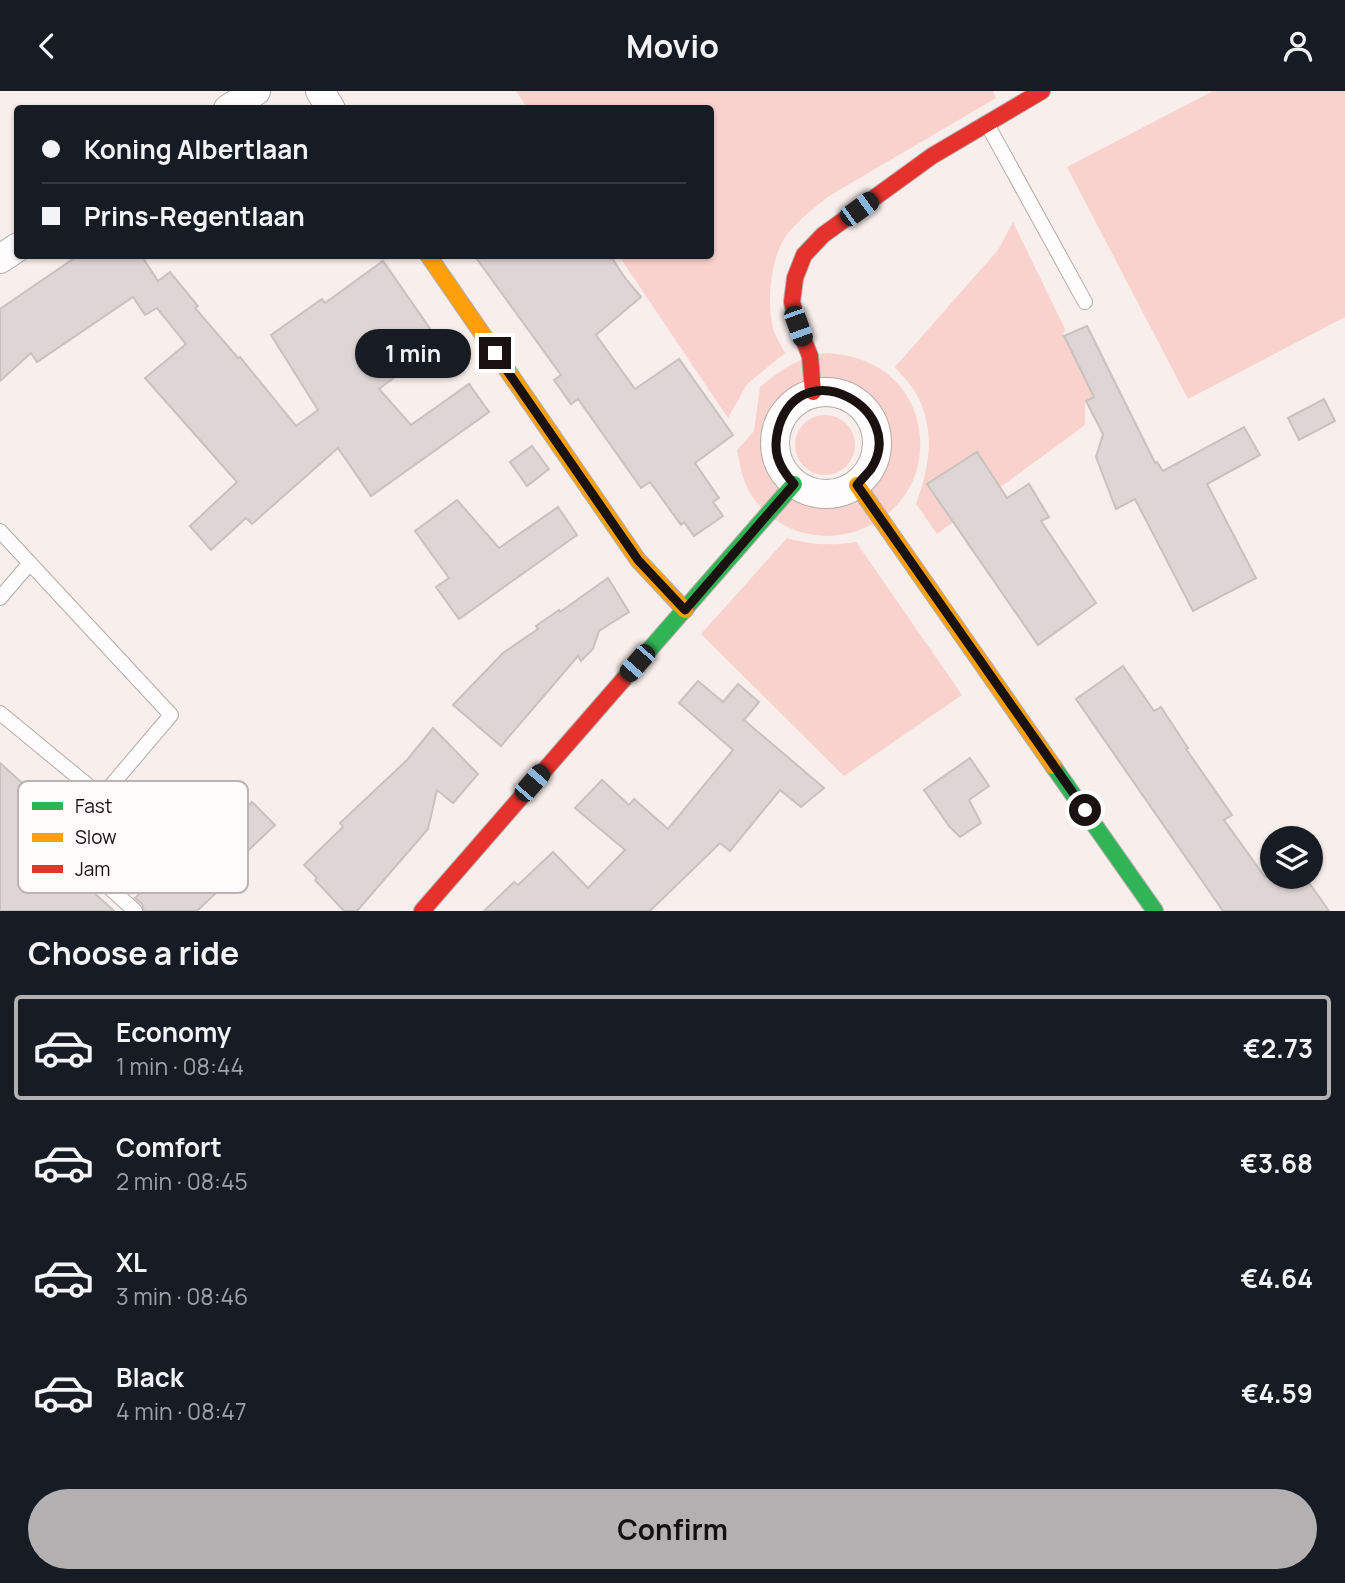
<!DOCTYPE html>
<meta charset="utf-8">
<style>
:root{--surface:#171b24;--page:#242831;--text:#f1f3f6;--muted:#9ea1a6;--line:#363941;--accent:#b3b0b2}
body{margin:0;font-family:Manrope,sans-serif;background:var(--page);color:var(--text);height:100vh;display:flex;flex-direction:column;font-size:26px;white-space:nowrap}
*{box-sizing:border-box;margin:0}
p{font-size:23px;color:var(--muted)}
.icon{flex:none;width:38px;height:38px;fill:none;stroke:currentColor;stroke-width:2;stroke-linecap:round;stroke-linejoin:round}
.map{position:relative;height:820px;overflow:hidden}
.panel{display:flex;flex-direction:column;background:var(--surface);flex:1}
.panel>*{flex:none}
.hud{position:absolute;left:14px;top:14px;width:700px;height:154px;border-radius:7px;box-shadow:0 2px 5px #0004;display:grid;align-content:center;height:154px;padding:0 28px;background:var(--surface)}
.controls{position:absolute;left:1260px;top:735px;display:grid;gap:14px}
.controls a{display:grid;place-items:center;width:63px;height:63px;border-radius:50%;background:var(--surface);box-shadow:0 2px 5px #0004;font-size:35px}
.end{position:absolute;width:32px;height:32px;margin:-16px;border:9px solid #191211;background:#fff;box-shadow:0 0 0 4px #fff}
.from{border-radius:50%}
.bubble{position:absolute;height:49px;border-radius:24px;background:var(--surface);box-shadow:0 2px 5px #0004;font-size:23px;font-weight:700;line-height:49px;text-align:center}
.car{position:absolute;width:21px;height:42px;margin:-21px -10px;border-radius:9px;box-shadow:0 0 5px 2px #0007;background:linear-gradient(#222 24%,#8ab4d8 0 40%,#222 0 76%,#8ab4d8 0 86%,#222 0)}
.hud b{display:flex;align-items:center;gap:24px;height:66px;font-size:26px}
.hud b+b{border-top:2px solid var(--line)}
.hud i{width:18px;height:18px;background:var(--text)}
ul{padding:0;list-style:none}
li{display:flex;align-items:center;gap:21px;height:105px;margin:0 14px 10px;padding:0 14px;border:4px solid transparent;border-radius:7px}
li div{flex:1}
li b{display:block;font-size:26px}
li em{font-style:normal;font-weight:700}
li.on{border-color:var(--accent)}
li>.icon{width:63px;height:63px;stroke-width:1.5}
h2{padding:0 28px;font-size:32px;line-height:84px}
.action{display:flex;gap:14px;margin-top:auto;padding:14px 28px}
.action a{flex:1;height:80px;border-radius:42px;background:var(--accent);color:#111;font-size:28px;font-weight:700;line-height:80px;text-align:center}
header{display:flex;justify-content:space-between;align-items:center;height:91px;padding:0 28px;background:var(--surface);font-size:32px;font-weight:700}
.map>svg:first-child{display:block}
.green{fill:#f9d2cd;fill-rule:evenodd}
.building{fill:#ded6d4;stroke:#c9c1c0;stroke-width:2}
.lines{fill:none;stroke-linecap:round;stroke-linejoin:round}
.lane-casing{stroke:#b3aba9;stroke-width:16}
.street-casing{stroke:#b3aba9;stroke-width:30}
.fast-casing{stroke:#b3aba9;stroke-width:18}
.slow-casing{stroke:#b3aba9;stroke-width:18}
.jam-casing{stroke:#b3aba9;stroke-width:18}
.lane{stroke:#fefcfc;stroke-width:14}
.street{stroke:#fefcfc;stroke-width:28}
.fast{stroke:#30b455;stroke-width:16}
.slow{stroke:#ff9f0a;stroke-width:16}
.jam{stroke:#e5322d;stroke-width:16}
.route{stroke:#191211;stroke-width:9}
.key{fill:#fffbfa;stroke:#bab5b4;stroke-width:2}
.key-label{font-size:19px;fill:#191211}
</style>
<header><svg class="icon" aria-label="back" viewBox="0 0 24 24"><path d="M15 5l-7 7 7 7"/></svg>Movio<svg class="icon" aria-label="person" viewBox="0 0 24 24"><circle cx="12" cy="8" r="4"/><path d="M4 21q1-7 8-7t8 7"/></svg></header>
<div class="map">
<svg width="1345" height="820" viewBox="0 0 1345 820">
<rect width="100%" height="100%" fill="#f8eeec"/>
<!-- green -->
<g class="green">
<path d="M516 0H993L996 7 829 105C814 117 800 128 788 142 770 164 765 217 775 243 778 250 782 256 785 262L747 293 728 327 619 165 710 164V18L527 17Z"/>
<polygon points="1213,0 1345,0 1345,226 1188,308 1067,76"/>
<path d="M1013 131 1065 238 1063 245 1093 305 1085 309V334L937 443 916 413C929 377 936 343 918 306 913 295 902 285 895 276L998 159Z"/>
<path d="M827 262C858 264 887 275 905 302 914 315 919 331 920 347 926 439 805 482 752 405 743 392 740 375 737 359L754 340 760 296C781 279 799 266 827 262ZM833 300C867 310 886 337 873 372 869 383 859 393 848 398 819 413 780 394 775 360 771 336 789 309 812 302 818 300 826 300 833 300Z"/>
<circle cx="825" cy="354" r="30"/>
<path d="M787 447C811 454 831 455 856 451L962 604 844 685 701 543Z"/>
</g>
<!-- building -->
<g class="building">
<polygon points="79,164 141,164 158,190 170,181 198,215 195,217 238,267 240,266 296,335 318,319 271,244 322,208 325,212 383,170 440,252 379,298 411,334 469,293 489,321 371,405 338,357 252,433 246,427 211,459 190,435 237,391 145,287 186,253 157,217 145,224 133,206 37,271 31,262 0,290 0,218"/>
<polygon points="474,164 610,164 625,187 641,206 596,244 635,298 679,268 733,344 695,372 719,407 713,411 723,425 694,445 684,431 681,434 650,391 641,397 578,308 571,313 554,289 561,284"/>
<polygon points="1087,235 1155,372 1157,371 1163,380 1244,336 1260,364 1207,393 1256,487 1193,520 1135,408 1116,418 1096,366 1103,343 1086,310 1094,306 1064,245"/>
<polygon points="1324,308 1335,330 1299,349 1288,327"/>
<polygon points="532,355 549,378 527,395 510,371"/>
<polygon points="977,361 1007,407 1029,393 1049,426 1041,430 1096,512 1038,554 927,393"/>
<polygon points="457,409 499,457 558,416 577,444 459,528 436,496 449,487 415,440"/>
<polygon points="608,487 629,521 599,540 593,558 581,570 578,565 501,655 453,614 503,562 538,538 536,535 559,519 560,521"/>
<polygon points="1123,575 1154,620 1161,616 1188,657 1186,658 1232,724 1224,729 1265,786 1305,786 1329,820 1223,820 1076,608"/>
<polygon points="698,590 723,611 738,593 759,611 744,629 824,697 801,716 780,699 730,760 720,752 650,820 484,820 514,791 518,794 553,761 588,797 625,759 575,717 602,689 629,714 634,708 668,738 733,659 679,612"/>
<polygon points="433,637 478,683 453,712 437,699 428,738 357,820 344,820 315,789 317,787 304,774 343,736 340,732 407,669"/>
<polygon points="970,667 989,695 969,709 981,732 960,746 949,735 924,699"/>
<polygon points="0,672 62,728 40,752 114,820 0,820"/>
<polygon points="252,711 275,734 210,796 216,802 197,820 144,820 142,813 135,807 188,757 197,765"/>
</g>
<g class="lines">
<defs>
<g id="lane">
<polyline points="987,33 1085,211"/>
<polyline points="0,440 171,624 92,717 89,744 95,773 110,797 135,820"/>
<polyline points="0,507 30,472"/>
<polyline points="0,622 102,706"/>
</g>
<g id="street">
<polyline points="320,0 331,18"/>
<polyline points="228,18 256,0"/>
<polyline points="0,168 18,156"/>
<circle cx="826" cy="352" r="51"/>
</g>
<g id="fast">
<polyline points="623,589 794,393"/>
<polyline points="1053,675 1155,820"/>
</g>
<g id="slow">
<polyline points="428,164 638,469 685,519"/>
<polyline points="857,394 1053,675"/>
</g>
<g id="jam">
<polyline points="813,301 810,265 798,235 792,211 795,187 804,164 823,144 932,65 1042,0"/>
<polyline points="422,820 623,589"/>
</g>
</defs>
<!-- lane casing -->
<use href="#lane" class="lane-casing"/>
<!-- street casing -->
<use href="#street" class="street-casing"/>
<!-- fast casing -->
<use href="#fast" class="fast-casing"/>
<!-- slow casing -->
<use href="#slow" class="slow-casing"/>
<!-- jam casing -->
<use href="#jam" class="jam-casing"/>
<!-- lane -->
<use href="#lane" class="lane"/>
<!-- street -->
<use href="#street" class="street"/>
<!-- fast -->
<use href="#fast" class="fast"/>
<!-- slow -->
<use href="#slow" class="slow"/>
<!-- jam -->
<use href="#jam" class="jam"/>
</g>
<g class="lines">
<!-- route -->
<path class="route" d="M495 262 638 469 685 519 794 393C777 374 772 359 779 335 803 260 909 319 871 378 867 383 861 389 857 394L1085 719"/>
</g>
<!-- legend -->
<rect x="18" y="690" width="230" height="112" rx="10" class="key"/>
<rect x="32" y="711" width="31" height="8" fill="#30b455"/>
<rect x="32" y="742" width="31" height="9" fill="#ff9f0a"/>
<rect x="32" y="774" width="31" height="8" fill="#e5322d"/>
<g class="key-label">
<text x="75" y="722">Fast</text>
<text x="75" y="753">Slow</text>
<text x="75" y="785">Jam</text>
</g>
</svg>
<div class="controls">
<a><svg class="icon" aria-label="layers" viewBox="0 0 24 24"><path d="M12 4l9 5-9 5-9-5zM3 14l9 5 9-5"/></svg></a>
</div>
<i class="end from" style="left:1085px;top:719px"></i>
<i class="end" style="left:495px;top:262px"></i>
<div class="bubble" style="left:355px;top:238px;width:116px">1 min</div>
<i class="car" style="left:859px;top:118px;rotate:54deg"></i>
<i class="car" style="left:798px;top:235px;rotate:160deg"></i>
<i class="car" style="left:637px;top:572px;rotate:221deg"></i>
<i class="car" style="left:532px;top:692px;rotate:41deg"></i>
<div class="hud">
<b><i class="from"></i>Koning Albertlaan</b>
<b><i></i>Prins-Regentlaan</b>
</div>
</div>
<section class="panel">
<h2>Choose a ride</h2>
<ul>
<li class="on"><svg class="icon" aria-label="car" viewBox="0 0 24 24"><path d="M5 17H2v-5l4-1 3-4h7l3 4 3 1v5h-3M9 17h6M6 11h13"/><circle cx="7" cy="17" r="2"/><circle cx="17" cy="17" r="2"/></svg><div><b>Economy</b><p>1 min · 08:44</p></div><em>€2.73</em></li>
<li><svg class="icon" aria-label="car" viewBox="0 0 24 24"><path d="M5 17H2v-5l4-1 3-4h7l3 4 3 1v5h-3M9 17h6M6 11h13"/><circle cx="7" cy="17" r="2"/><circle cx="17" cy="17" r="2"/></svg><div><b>Comfort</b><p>2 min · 08:45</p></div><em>€3.68</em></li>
<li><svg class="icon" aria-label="car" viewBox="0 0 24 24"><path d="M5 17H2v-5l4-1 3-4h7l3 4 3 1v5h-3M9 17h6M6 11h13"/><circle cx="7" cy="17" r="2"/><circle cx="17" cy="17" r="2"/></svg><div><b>XL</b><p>3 min · 08:46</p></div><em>€4.64</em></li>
<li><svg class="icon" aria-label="car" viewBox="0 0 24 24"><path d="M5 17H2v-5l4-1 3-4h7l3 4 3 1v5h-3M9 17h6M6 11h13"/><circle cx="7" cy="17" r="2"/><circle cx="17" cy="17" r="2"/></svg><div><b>Black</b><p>4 min · 08:47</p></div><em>€4.59</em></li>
</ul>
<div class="action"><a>Confirm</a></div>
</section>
